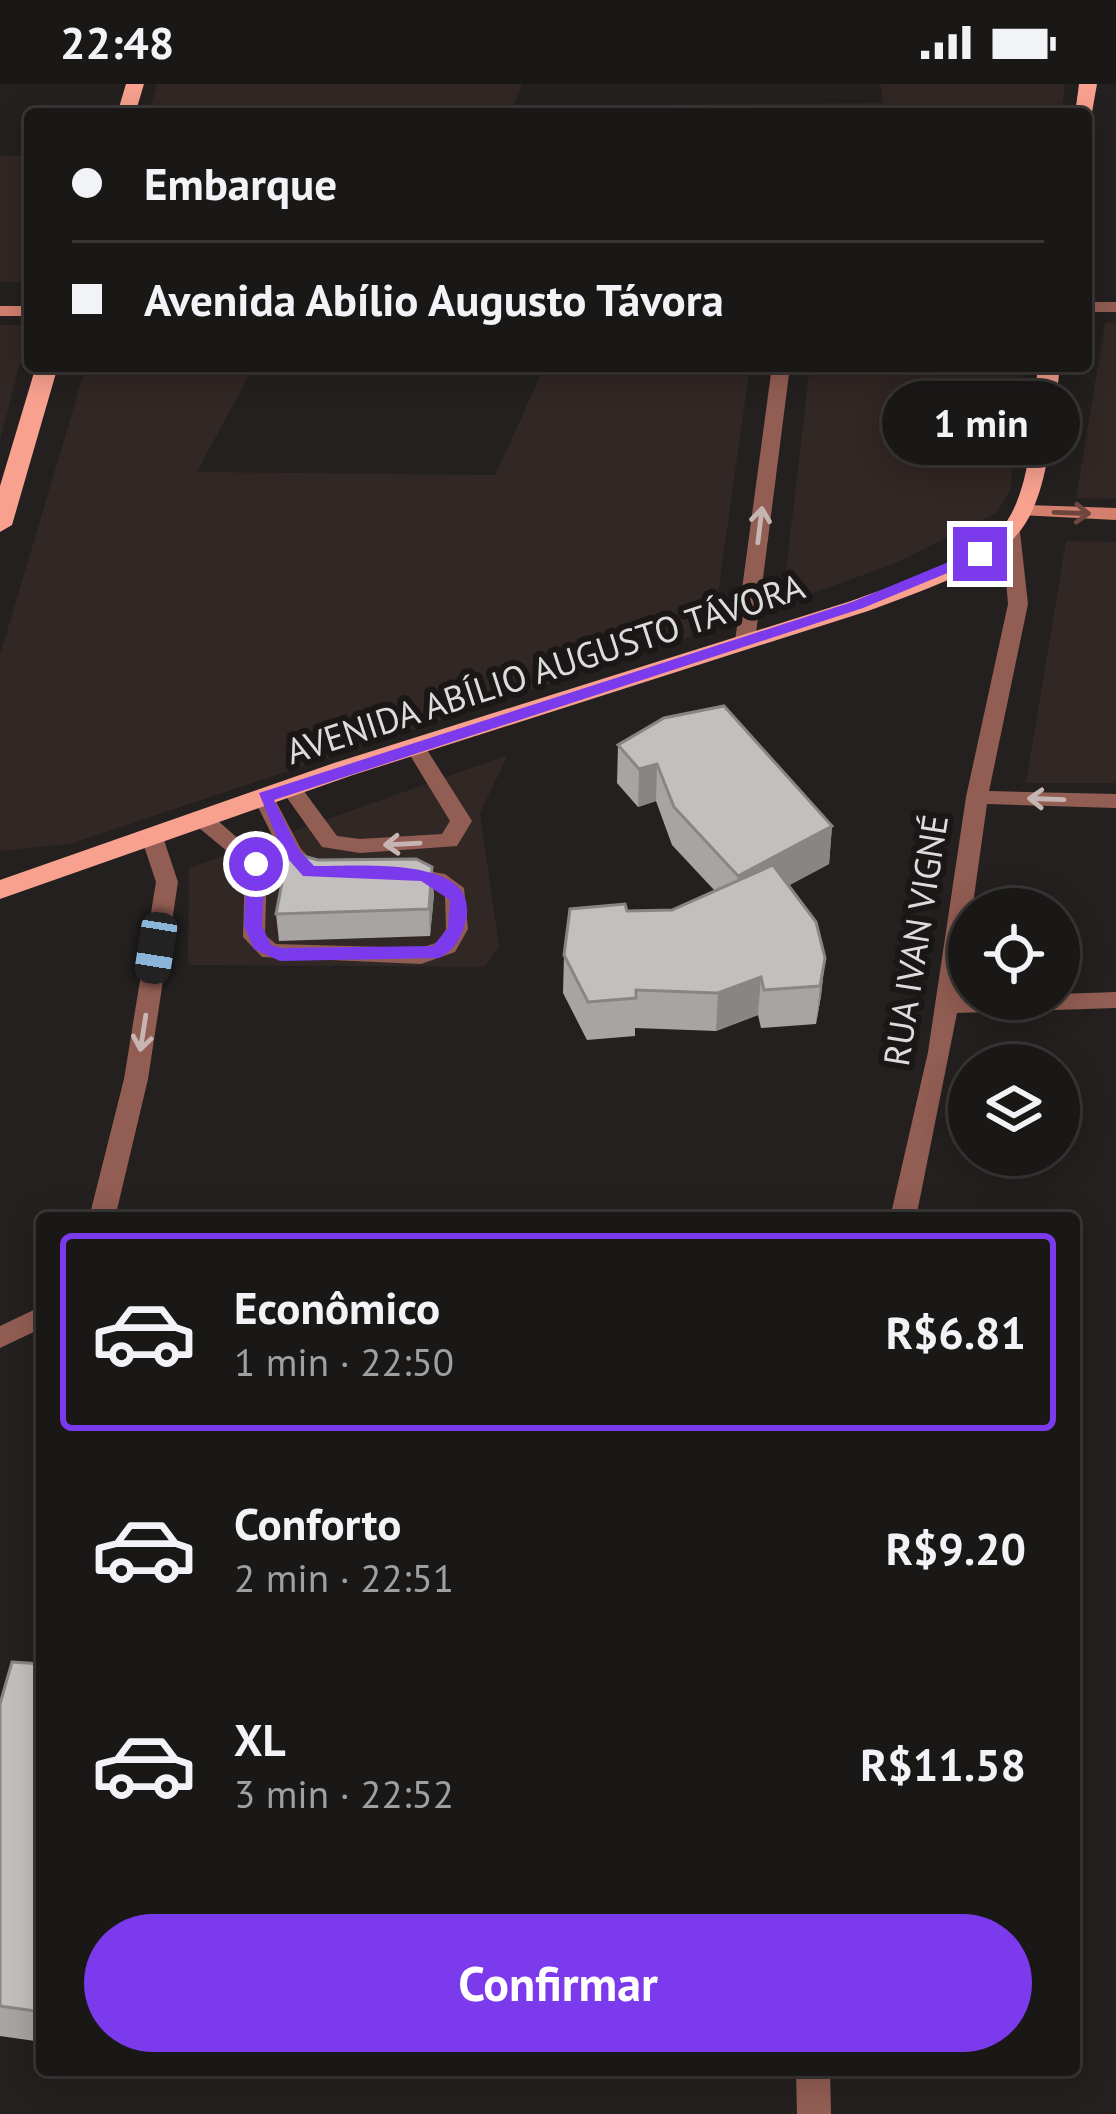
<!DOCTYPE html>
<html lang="pt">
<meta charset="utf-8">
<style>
:root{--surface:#1a1817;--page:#272524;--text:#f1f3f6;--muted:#9fa0a1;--line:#383736;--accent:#7c3aed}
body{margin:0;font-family:"PT Sans",sans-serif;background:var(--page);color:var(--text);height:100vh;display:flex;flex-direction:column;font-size:45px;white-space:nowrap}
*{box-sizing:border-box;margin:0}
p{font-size:39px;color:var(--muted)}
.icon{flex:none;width:66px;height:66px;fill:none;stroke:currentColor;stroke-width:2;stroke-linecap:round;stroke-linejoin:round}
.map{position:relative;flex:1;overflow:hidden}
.drawer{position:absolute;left:36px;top:1128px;width:1044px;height:864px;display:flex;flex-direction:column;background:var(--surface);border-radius:12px;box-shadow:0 6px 30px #0003,0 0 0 3px var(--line)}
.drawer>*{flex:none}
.guide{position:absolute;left:24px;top:24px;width:1068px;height:264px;border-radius:12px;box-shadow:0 6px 30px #0003,0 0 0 3px var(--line);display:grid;align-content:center;height:264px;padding:0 48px;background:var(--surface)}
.fabs{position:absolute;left:948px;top:804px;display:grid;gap:24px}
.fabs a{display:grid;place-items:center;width:132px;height:132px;border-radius:50%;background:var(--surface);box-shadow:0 6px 30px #0003,0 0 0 3px var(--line);font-size:60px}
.end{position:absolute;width:54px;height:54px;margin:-27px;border:15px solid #7c3aed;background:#fff;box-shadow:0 0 0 6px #fff}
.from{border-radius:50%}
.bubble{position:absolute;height:84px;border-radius:42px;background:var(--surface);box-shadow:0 6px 30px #0003,0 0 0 3px var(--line);font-size:39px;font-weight:700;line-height:84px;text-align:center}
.car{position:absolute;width:36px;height:72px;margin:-36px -18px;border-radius:15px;box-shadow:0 0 9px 3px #0007;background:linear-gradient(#222 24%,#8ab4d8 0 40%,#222 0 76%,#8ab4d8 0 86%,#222 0)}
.guide b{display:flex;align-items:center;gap:42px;height:114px;font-size:45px}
.guide b+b{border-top:3px solid var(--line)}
.guide i{width:30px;height:30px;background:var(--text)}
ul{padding:21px 0 0;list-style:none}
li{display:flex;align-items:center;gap:36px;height:198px;margin:0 24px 18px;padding:0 24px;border:6px solid transparent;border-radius:12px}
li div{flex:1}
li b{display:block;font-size:45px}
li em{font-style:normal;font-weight:700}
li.selected{border-color:var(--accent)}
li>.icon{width:108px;height:108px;stroke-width:1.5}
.action{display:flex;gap:24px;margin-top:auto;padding:24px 48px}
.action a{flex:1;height:138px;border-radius:72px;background:var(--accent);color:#fff;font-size:48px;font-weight:700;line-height:138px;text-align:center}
.status{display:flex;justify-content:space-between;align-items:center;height:84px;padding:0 60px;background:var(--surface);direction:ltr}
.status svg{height:33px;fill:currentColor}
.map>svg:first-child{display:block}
.built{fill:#312725}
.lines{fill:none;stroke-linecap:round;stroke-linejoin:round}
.lane{fill:#925d53;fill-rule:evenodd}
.street{fill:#925d53;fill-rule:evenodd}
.secondary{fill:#d37f6e;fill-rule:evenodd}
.primary{fill:#f8a18f;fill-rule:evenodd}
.wall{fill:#a8a4a3}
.shaded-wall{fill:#888685}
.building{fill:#c3bfbe;stroke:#888685;stroke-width:3}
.oneway{stroke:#6d463e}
.oneway2{stroke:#c6b5b2}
.route{fill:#7c3aed}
.labels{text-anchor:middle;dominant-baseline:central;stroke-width:12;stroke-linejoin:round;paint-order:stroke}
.street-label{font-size:36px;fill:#dddbdb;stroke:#1a1716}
</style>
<div class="status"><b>22:48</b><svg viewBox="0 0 49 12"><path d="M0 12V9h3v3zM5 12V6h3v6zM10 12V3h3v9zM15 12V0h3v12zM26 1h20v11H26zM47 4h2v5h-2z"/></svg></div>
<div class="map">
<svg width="1116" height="2030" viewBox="0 0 1116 2030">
<rect width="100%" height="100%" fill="#23201f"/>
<!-- built -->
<g class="built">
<polygon points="157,0 522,0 511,30 148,30"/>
<polygon points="880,0 1065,0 1062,30 644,30 646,21 883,19"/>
<rect x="0" y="72" width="30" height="126"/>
<polygon points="1105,239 1116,239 1116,415 1076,414"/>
<polygon points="0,241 30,241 0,356"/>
<polygon points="86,282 254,282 197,388 495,391 545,282 750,282 713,545 70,760 0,767 0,571"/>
<polygon points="810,282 1024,282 1010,406 996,429 894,480 782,520"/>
<polygon points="1066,457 1116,458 1116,699 1026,699"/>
<polygon points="508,671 480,729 499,862 484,883 188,881 189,784"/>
</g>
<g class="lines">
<!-- lane -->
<g class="lane">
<polygon points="415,657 422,658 472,737 457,762 360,769 322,763 280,704 291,697 298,699 337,752 360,755 442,750 450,737 405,663"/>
<polygon points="264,706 271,708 301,765 323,788 320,793 304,793 281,769 253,713"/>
<polygon points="201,727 209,729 267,780 265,851 276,860 420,864 439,858 446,845 445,812 431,801 392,794 389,789 400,782 445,790 464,804 468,845 455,868 421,880 262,873 243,853 245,782 193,739 190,734 193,729"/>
</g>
<!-- street -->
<g class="street">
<rect x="1086" y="218" width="30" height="10"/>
<polygon points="772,282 790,282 755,557 745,563 735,557"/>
<polygon points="1011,442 1020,448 1028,520 989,707 1116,710 1116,724 987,720 960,913 1059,915 1059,910 1116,908 1116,924 957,929 916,1134 890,1134 928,968 966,713 1008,520 1002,448"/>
<polygon points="152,746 163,753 178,798 148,995 115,1134 89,1134 124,995 156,798 141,753"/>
<polygon points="42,1222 42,1244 0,1264 0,1242"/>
<polygon points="796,1986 830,1986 831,2030 797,2030"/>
</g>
<!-- secondary -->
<g class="secondary">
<rect x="0" y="222" width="30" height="10"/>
<polygon points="1027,421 1116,424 1116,436 1020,431 1020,423"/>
</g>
<!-- primary -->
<g class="primary">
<polygon points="126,0 144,0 135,30 117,30"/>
<polygon points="1079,0 1097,0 1091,34 1075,30"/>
<polygon points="36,282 58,282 12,441 0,448 0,402"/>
<path d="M1038 282H1060C1040 457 1037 466 868 527L353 691 0 815V796L334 679 851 517C894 501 982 476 1007 437 1034 395 1032 330 1038 282Z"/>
</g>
</g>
<!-- wall -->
<g class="wall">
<polygon points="618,661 832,742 829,780 789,801 825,874 821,912 816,940 761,944 758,931 716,947 635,944 635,952 587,956 563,909 564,871 627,827 672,826 715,807 672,761 656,717 638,723 617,699"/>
<polygon points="434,810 430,852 279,857 276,830"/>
<polygon points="42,1580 42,1958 0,1952 0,1620"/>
</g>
<!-- shaded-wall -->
<g class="shaded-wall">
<polygon points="657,680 656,717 638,723 639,685"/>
<polygon points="832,742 829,780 736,830 738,792"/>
<polygon points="432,783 434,810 430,852 429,825"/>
<polygon points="825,874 821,912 816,940 820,902"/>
<polygon points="761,893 758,931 716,947 718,909"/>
</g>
<!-- building -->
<g class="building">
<polygon points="724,622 832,742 738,792 674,723 657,680 639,685 618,661 664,634"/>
<polygon points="288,768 318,776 416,775 432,783 429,825 276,830"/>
<polygon points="773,781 816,838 825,874 820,902 764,906 761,893 718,909 636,906 636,914 588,918 564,871 570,825 625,820 627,827 672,826"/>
<polygon points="12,1578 42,1580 42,1928 0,1922 0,1620"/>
</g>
<!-- one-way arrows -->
<defs><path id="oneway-shaft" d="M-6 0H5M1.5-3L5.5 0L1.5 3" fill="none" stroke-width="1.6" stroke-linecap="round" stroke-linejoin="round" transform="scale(3)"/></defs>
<use class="oneway" href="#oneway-shaft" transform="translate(1072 429) rotate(2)"/>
<g class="oneway2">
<use href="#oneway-shaft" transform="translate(760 441) rotate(-83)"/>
<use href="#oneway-shaft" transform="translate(1046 715) rotate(-178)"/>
<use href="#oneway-shaft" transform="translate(402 760) rotate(177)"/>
<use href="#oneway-shaft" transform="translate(143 949) rotate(99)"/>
</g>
<!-- route -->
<path class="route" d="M980 465 986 473 863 524 274 716 299 766 314 782C353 783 472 771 467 829 465 848 456 866 439 874L280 877 254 865 244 842 247 780 256 775 265 780 262 842 271 861 281 864 433 862 448 844 450 816 421 797 303 792 283 769 259 709 852 518Z"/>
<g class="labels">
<!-- street labels -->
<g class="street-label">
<text transform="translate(545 584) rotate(-18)">AVENIDA ABÍLIO AUGUSTO TÁVORA</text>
<text transform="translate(915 856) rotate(-81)">RUA IVAN VIGNÉ</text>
</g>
</g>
</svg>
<div class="fabs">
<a><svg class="icon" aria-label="locate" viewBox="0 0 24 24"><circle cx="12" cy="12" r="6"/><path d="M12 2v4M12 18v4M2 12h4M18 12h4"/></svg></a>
<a><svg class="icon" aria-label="layers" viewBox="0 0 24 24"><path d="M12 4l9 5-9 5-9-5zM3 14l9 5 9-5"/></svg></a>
</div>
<i class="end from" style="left:256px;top:780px"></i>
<i class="end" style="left:980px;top:470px"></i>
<div class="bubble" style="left:882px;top:297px;width:198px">1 min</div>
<i class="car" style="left:156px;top:864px;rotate:189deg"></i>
<div class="guide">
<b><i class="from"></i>Embarque</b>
<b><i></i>Avenida Abílio Augusto Távora</b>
</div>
<section class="drawer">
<ul>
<li class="selected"><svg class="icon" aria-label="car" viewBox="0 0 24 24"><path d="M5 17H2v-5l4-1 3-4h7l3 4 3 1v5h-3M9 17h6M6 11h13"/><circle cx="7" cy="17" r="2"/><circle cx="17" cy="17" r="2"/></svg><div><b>Econômico</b><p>1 min · 22:50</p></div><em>R$6.81</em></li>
<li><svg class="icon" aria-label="car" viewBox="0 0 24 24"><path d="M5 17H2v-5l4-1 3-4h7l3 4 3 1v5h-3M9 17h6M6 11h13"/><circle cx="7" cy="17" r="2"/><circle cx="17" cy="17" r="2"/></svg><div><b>Conforto</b><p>2 min · 22:51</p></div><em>R$9.20</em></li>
<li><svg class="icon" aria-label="car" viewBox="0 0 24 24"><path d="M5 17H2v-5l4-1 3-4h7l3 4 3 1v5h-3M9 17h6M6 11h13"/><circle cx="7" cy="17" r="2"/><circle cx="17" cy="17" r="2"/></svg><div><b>XL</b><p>3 min · 22:52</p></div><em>R$11.58</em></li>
</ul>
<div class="action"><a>Confirmar</a></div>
</section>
</div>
